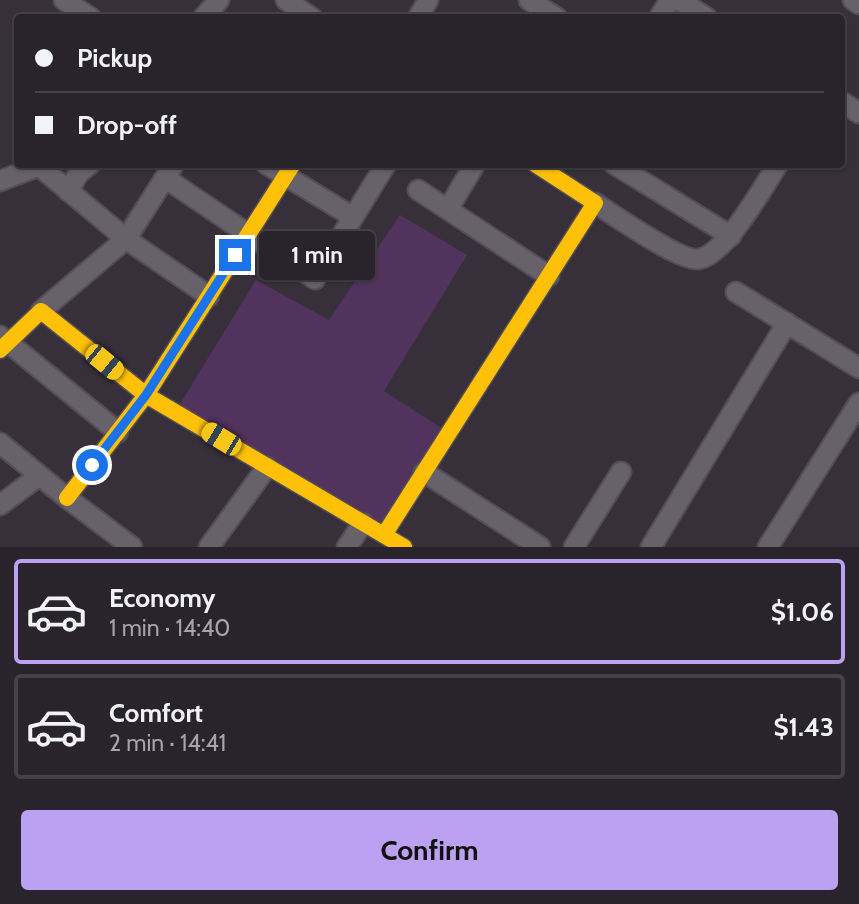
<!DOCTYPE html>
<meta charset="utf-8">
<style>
:root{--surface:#29242c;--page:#312c34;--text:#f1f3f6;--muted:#a5a4a9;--line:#454148;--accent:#bca0f2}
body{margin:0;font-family:Cabin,sans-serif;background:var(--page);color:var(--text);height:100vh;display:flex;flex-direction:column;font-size:26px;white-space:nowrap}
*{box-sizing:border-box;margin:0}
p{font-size:23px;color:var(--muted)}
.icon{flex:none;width:38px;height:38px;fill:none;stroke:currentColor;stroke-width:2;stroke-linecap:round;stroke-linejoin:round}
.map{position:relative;height:547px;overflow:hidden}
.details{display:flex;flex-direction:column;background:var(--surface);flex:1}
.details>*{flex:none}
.hud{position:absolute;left:14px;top:14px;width:831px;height:154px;border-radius:7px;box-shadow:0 2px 5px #0004,0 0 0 2px var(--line);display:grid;align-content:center;height:154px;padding:0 21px;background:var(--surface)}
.end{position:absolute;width:32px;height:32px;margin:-16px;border:9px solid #1a73e8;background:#fff;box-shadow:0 0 0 4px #fff}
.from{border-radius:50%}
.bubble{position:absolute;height:49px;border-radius:7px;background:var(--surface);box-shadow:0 2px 5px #0004,0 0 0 2px var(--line);font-size:23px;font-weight:700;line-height:49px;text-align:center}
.car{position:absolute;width:21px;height:42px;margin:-21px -10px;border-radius:9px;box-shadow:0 0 5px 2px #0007;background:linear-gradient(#f5c518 24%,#345 0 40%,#f5c518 0 76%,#345 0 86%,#f5c518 0)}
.hud b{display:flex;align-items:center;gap:24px;height:66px;font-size:26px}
.hud b+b{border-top:2px solid var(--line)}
.hud i{width:18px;height:18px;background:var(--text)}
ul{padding:12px 0 0;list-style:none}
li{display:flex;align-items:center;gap:21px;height:105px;margin:0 14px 10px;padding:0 7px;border:4px solid var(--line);border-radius:7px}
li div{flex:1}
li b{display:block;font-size:26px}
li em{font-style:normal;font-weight:700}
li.current{border-color:var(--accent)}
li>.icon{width:63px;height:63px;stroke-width:1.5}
.cta{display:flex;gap:14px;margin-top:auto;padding:14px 21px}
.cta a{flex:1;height:80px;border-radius:7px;background:var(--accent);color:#111;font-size:28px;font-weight:700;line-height:80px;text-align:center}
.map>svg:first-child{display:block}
.green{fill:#51335e}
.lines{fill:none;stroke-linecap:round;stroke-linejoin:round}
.street-casing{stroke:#534d55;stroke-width:23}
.slow-casing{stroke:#534d55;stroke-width:19}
.street{stroke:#67616a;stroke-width:19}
.slow{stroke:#ffc107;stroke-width:16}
.route{stroke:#1a73e8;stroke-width:9}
</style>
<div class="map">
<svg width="859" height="547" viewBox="0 0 859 547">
<rect width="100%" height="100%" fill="#37303a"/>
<!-- green -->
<polygon class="green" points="400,215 467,255 384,391 449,433 384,535 175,412 256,280 329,320"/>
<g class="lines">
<defs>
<g id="street">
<polyline points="64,0 91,18"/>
<polyline points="286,0 312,18"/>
<polyline points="529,0 557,18"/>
<polyline points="679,0 707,18"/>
<polyline points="853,0 859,4"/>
<polyline points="203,18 219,0"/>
<polyline points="418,18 428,0"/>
<polyline points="659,18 670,0"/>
<polyline points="842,102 859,113"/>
<polyline points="266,164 353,217"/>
<polyline points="614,164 731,236"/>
<polyline points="165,178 315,279 386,164"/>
<polyline points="0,181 39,166 126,239 209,296"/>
<polyline points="418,190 549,276"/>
<polyline points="68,191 79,173 90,164"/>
<path d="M595 203C614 215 680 262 699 259 726 254 763 187 778 164"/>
<polyline points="448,209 475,164"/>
<polyline points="736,292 859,368"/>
<polyline points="41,311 126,239 174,164"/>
<polyline points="0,336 118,432"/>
<polyline points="0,443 67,498 132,547"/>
<polyline points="424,472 540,547"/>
<polyline points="0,505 39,476"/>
<polyline points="209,547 267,467"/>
<polyline points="347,547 363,523"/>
<polyline points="574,547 621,472"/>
<polyline points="651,547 787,323"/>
<polyline points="768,547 859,403"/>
</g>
<g id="slow">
<polyline points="0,350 41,311 146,395 404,547"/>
<polyline points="67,498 146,395 293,164"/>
<polyline points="384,535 595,203 535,164"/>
</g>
</defs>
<!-- street casing -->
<use href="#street" class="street-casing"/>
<!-- slow casing -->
<use href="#slow" class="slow-casing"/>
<!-- street -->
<use href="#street" class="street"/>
<!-- slow -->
<use href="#slow" class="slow"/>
</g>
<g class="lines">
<!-- route -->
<polyline class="route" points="92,465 146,395 235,255"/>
</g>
</svg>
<i class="end from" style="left:92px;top:465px"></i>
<i class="end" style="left:235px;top:255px"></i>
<div class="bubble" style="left:259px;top:231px;width:116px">1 min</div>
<i class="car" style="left:104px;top:362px;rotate:129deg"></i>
<i class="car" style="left:221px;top:439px;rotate:301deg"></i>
<div class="hud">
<b><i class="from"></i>Pickup</b>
<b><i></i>Drop-off</b>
</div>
</div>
<section class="details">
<ul>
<li class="current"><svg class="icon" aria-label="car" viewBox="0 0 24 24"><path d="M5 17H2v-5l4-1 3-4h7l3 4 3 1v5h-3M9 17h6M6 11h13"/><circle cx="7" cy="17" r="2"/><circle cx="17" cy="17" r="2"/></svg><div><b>Economy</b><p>1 min · 14:40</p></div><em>$1.06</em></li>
<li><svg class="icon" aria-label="car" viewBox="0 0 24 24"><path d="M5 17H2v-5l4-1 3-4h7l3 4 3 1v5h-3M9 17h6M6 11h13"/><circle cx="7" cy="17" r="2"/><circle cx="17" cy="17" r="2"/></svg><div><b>Comfort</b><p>2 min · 14:41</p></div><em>$1.43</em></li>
</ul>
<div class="cta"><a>Confirm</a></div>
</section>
